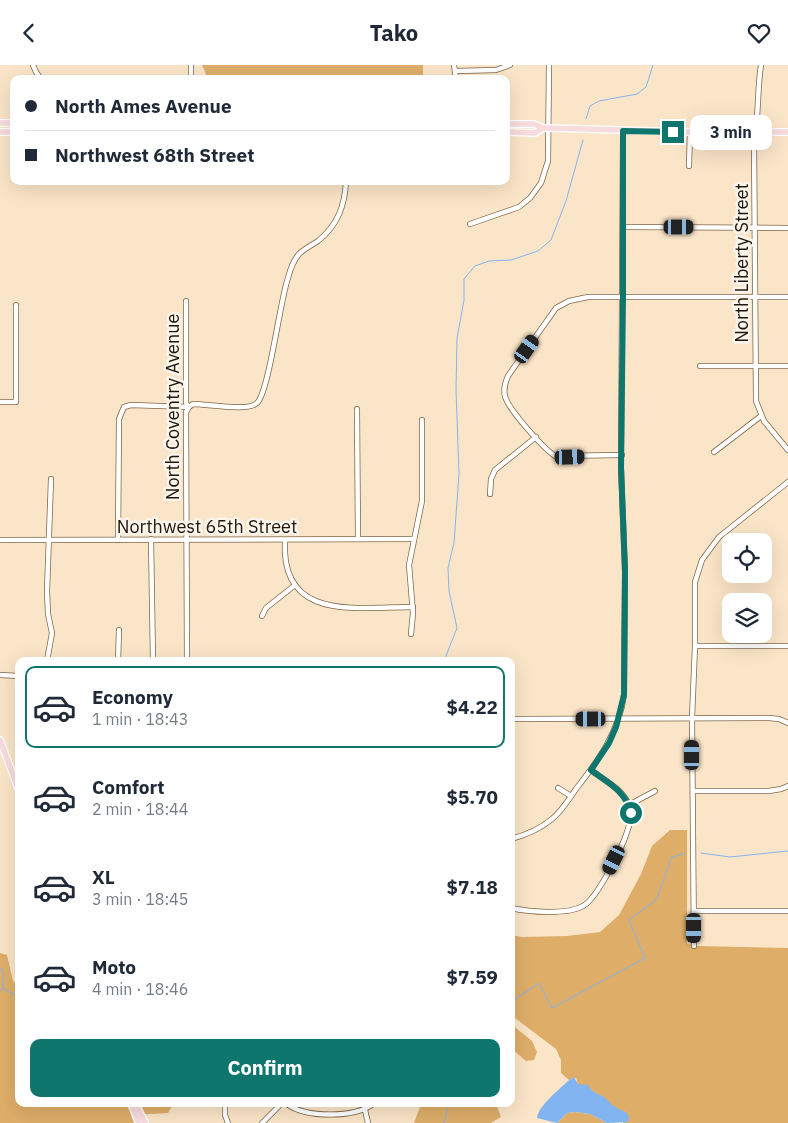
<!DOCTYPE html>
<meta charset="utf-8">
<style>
:root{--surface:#fff;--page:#f6f6f7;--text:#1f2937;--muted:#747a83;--line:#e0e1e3;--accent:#0f766e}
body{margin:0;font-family:"IBM Plex Sans",sans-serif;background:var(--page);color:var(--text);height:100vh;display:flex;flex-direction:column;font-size:19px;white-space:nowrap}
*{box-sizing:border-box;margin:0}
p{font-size:16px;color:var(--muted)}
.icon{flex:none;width:28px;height:28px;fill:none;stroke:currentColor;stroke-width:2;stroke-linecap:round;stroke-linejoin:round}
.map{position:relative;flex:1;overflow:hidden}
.side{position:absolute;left:15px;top:592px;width:500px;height:450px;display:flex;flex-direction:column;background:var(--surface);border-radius:10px;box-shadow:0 5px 20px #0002}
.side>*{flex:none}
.guide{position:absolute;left:10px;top:10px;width:500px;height:110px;border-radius:10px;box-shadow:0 5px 20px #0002;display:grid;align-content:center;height:110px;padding:0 15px;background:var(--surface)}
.controls{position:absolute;left:722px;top:468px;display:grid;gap:10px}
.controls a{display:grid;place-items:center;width:50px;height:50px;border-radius:10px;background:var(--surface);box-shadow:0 5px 20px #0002;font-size:25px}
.end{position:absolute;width:22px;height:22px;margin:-11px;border:6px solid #0f766e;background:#fff;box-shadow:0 0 0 2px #fff}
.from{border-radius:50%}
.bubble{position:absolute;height:35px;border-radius:10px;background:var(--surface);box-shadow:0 5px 20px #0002;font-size:16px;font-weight:800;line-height:35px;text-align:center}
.car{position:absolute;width:15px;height:30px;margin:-15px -8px;border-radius:6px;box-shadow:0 0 4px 1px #0007;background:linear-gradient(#222 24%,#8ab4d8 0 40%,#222 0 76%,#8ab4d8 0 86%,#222 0)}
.guide b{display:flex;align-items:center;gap:18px;height:48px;font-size:19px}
.guide b+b{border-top:1px solid var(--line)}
.guide i{width:12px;height:12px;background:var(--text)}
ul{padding:9px 0 0;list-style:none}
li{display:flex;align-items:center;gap:15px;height:82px;margin:0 10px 8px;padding:0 5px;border:2px solid transparent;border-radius:10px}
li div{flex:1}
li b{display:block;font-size:19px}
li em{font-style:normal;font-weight:800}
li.selected{border-color:var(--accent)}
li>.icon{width:45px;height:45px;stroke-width:1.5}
.cta{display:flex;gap:10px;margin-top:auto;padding:10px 15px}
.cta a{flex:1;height:58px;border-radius:10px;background:var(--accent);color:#fff;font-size:20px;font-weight:800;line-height:58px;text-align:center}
header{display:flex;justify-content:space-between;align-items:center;height:65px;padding:0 15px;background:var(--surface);font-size:22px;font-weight:800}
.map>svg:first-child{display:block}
.green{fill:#deae69}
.water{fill:#83b4f2}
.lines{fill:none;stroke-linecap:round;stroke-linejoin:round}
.stream{stroke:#83b4f2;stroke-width:1}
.minor-casing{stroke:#7e6646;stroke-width:6}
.major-casing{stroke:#fff;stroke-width:8}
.minor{stroke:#fff;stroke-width:4.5}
.major{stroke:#f8dcdd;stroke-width:5.5}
.route{stroke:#0f766e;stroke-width:6}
.labels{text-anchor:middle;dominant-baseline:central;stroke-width:5;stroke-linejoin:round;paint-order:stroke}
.street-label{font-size:18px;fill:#1e1507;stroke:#fbf5ee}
</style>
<header><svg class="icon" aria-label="back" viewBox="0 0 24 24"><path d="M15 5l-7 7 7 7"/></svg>Tako<svg class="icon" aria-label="heart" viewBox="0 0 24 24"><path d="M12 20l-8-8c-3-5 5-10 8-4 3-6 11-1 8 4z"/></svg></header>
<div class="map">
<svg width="788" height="1058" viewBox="0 0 788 1058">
<rect width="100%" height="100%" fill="#fbe5c8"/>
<!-- green -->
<g class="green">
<polygon points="202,0 423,0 423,14 208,14"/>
<polygon points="670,765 687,765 687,879 698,881 788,883 788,1058 613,1058 623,1058 626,1047 614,1043 604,1033 578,1019 576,1013 569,1015 561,1008 561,995 556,984 511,950 511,870 522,872 567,871 600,867 619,850 641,809 652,781"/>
<polygon points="0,888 7,890 13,916 19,921 19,1039 173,1039 168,1048 131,1050 134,1058 0,1058"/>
<polygon points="511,959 532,976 537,987 534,995 526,996 511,983"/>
<polygon points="421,1039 496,1039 501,1052 491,1058 414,1058"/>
<polygon points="575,1047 590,1049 607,1058 557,1058 567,1048"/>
</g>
<!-- water -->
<path class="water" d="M574 1012 578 1019 588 1020C592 1028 598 1028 605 1033 613 1040 614 1043 626 1047L629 1052 628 1057 607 1058 590 1049 575 1047 567 1048 557 1058 537 1053C538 1041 560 1024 569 1015Z"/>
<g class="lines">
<!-- stream -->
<g class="stream">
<polyline points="586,54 590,41 599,36 637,29 646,22 653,0"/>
<polyline points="444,596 457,563 449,526 448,503 454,478 459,409 456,325 457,273 464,235 464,214 475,201 489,196 511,195 538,186 551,175 566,136 583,75"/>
<polyline points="701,788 730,792 788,786"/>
<polyline points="0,903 3,905 3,923 0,926"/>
<polyline points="4,924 19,932"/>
<polyline points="511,937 539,918 552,943 645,893 629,855 657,834 671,793 684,788"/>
<polyline points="444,1058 449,1039"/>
</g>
<defs>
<g id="minor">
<polyline points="33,0 36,7 41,14"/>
<polyline points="454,0 456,14"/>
<path d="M761 0C757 26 759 51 754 76L756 336 764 356 788 385"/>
<polyline points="456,6 496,5 510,0"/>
<polyline points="191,14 191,0"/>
<polyline points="689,101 690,67"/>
<polyline points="470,159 519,142 530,133 541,118 548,96 549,0"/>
<polyline points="623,162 788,163"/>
<polyline points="186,236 186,338 189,342 186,347 187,596"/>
<polyline points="700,301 788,301"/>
<polyline points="0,337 16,337 16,240"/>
<polyline points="357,344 358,474"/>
<polyline points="714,387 761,351"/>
<path d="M622 390 555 391C543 383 508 344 505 331 503 324 505 318 508 311L556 243 569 236 588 232H788"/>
<polyline points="490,429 491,414 495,405 536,372"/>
<polyline points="151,474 153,596"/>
<polyline points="0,475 414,474"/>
<path d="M118 475 119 354 124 342 131 340 189 342 193 339C207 339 248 347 257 338 269 327 280 235 288 213 290 205 294 195 299 189 304 184 312 180 318 176 338 160 345 140 346 116"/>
<path d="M285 475C280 557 356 542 413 542"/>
<polyline points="262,551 266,543 295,520"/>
<polyline points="411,569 413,548 409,500 422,436 422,355"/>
<polyline points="695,581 788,581"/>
<polyline points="47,596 52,568 48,549 47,526 51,414"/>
<polyline points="118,596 119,565"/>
<polyline points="0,610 19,611"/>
<polyline points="511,654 769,653 779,654 788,658"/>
<polyline points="558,723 571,731"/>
<polyline points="693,726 769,726 781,724 788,721"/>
<polyline points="629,740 655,726"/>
<path d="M511 774C526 770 540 764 552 754 562 746 569 734 576 724 598 696 619 667 624 630L625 506 621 402 623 66"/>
<path d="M511 843C529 847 567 850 583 841 597 834 622 783 627 767 630 759 632 749 629 741 624 724 604 716 591 705"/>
<polyline points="694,846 788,846"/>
<polyline points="694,881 692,653 695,581 695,517 702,495 719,472 788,417"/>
<polyline points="225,1039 225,1050 228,1058"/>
<path d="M287 1039C306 1053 354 1053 373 1039"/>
<polyline points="365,1045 368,1058"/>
<polyline points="262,1058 281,1039"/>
</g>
<g id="major">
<polyline points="0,58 14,58"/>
<polyline points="506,59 534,59 543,63"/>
<polyline points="0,67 14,67"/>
<polyline points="506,67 535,68 543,63 549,63 690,67 788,67"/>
<polyline points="0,675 19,726"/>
<polyline points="131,1039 139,1058"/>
<polyline points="136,1039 145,1058"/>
</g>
</defs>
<!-- minor casing -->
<use href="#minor" class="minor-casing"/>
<!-- major casing -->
<use href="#major" class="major-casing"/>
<!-- minor -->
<use href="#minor" class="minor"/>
<!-- major -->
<use href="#major" class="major"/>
</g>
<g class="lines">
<!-- route -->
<path class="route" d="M631 748C626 726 608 718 591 705L609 678 616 662 624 630 625 506 621 402 623 231V66L673 67"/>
</g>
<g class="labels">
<!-- street labels -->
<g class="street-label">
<text transform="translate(741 198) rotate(-90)">North Liberty Street</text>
<text transform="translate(172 342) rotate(-90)">North Coventry Avenue</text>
<text x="207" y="461">Northwest 65th Street</text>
</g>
</g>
</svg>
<div class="controls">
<a><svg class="icon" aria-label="locate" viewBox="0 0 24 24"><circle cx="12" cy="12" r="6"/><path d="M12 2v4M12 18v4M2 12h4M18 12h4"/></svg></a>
<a><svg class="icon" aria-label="layers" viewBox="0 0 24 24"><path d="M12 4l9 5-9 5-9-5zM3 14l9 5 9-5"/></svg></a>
</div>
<i class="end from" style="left:631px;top:748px"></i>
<i class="end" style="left:673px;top:67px"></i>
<div class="bubble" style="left:690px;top:50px;width:82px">3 min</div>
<i class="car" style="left:679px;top:162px;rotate:90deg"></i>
<i class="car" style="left:527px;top:284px;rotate:35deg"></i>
<i class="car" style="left:570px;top:392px;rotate:88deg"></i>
<i class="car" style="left:591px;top:654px;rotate:270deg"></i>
<i class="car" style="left:692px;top:690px;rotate:0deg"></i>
<i class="car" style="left:614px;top:795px;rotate:206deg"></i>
<i class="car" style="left:694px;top:863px;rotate:180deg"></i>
<div class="guide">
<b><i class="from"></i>North Ames Avenue</b>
<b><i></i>Northwest 68th Street</b>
</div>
<section class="side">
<ul>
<li class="selected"><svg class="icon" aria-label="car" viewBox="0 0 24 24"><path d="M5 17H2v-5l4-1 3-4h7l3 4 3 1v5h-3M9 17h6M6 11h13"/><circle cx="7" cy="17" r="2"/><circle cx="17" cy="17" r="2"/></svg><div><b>Economy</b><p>1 min · 18:43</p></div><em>$4.22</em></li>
<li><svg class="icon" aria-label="car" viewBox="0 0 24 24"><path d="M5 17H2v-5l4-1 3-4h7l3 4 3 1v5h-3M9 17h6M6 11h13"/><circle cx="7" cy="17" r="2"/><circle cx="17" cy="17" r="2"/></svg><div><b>Comfort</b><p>2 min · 18:44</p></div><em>$5.70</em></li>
<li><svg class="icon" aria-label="car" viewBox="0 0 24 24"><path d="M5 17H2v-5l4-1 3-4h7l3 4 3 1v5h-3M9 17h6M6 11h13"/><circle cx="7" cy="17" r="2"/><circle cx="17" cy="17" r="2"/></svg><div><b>XL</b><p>3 min · 18:45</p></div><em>$7.18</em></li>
<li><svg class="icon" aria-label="car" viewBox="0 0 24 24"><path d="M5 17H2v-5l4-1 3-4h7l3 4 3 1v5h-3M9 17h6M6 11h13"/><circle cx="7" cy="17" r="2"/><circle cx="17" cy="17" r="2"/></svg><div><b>Moto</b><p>4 min · 18:46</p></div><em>$7.59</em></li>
</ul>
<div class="cta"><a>Confirm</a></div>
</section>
</div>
